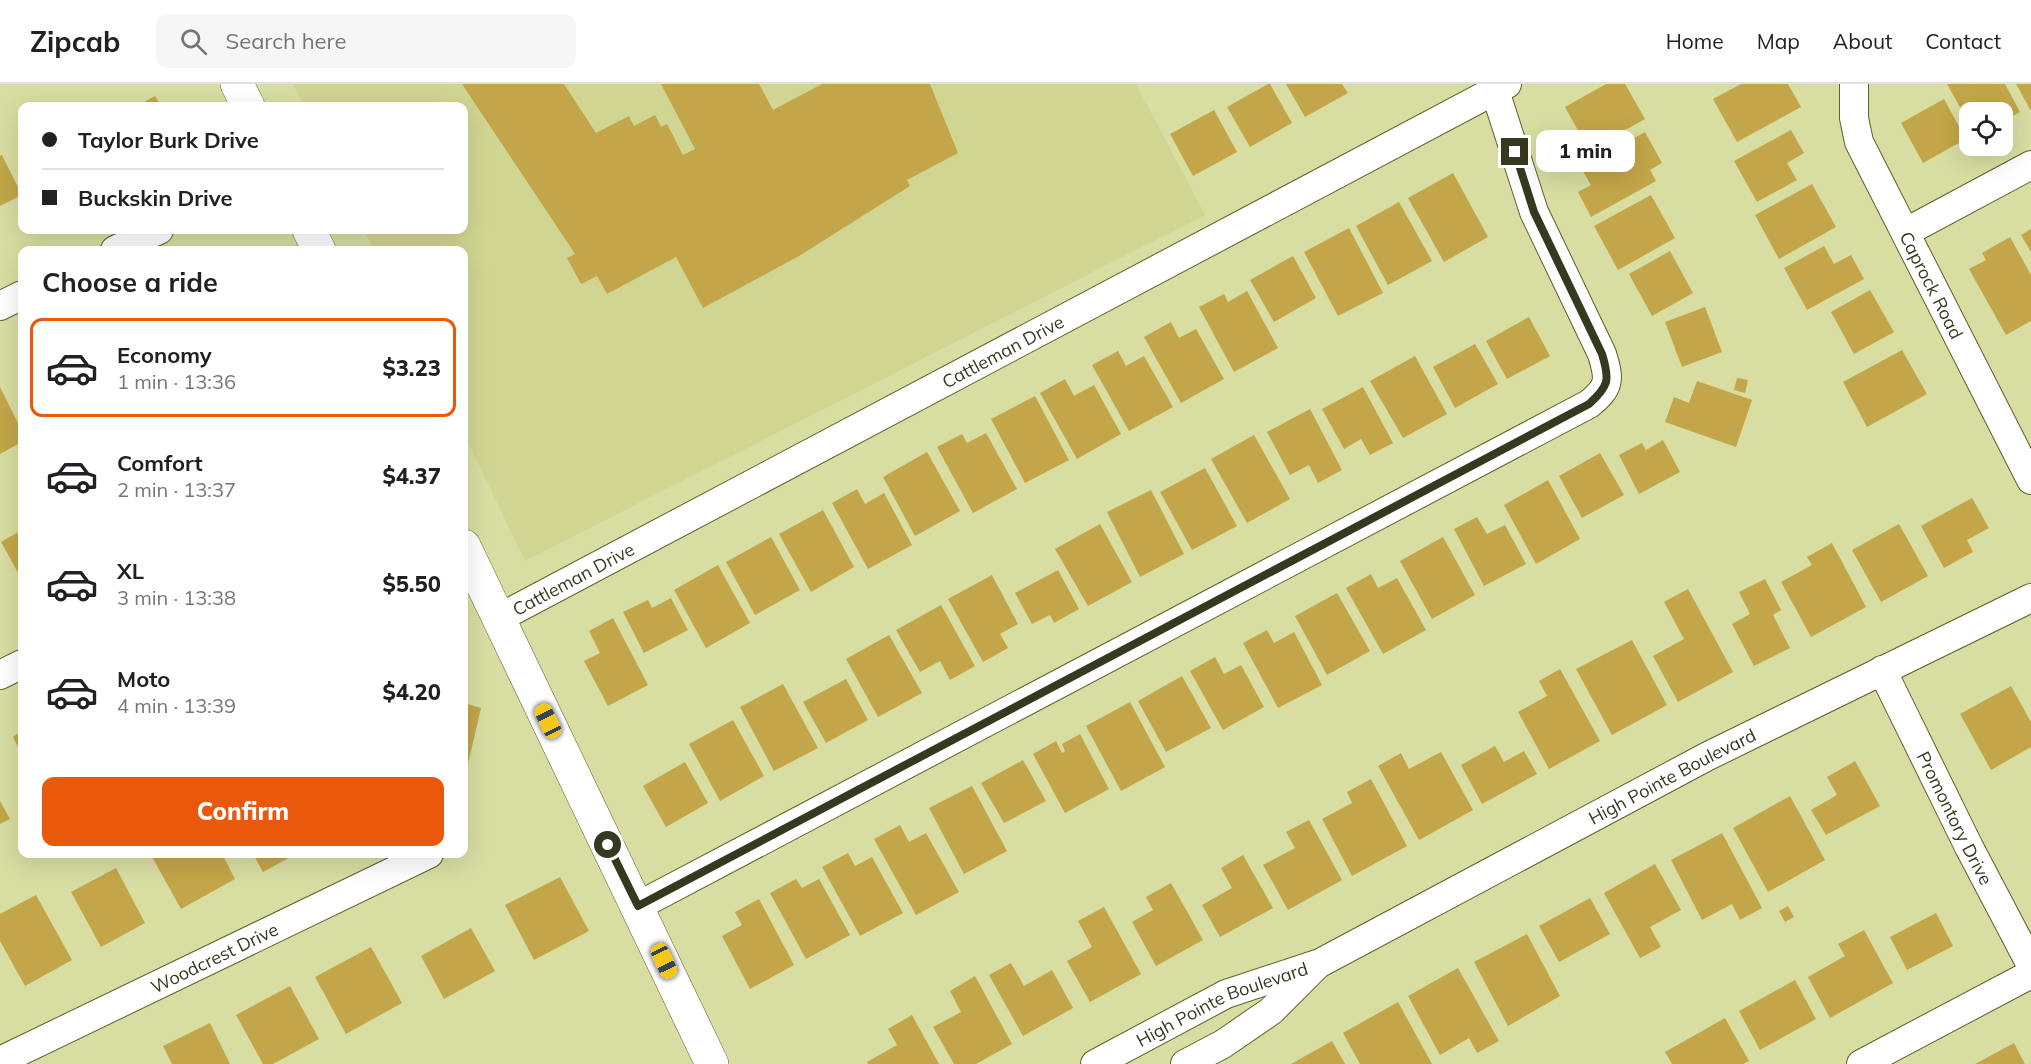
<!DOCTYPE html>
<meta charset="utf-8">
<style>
:root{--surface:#fff;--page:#f6f6f6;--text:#202124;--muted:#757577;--line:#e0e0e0;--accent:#ea580c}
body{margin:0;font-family:Mulish,sans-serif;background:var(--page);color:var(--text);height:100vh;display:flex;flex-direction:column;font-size:22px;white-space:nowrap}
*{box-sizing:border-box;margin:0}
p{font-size:20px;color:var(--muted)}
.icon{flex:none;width:33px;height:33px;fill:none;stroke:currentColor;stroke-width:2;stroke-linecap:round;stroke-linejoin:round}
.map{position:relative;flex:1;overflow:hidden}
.details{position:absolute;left:18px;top:162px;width:450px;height:612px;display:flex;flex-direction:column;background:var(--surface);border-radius:12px;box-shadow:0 6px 24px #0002}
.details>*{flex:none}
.hud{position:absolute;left:18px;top:18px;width:450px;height:132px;border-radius:12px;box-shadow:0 6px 24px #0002;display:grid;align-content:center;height:132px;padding:0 24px;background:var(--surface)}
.tools{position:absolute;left:1959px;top:18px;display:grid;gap:12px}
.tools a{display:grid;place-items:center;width:54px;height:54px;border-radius:12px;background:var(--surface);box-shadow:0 6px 24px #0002;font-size:30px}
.end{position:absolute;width:27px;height:27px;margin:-14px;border:8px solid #363820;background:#fff;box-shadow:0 0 0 3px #fff}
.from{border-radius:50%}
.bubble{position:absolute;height:42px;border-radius:12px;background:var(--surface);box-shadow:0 6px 24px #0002;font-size:20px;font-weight:800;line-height:42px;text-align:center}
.car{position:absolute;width:18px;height:36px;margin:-18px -9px;border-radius:8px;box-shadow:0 0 4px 2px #0007;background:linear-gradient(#f5c518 24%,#345 0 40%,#f5c518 0 76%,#345 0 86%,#f5c518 0)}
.hud b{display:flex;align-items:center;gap:21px;height:57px;font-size:22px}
.hud b+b{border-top:2px solid var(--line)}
.hud i{width:15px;height:15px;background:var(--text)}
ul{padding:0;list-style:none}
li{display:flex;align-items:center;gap:18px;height:99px;margin:0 12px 9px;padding:0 12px;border:3px solid transparent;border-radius:12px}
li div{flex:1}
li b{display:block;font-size:22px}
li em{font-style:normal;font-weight:800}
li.on{border-color:var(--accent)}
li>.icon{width:54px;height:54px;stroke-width:1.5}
h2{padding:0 24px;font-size:27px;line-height:72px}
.primary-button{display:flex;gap:12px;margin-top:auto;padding:12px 24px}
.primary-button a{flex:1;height:69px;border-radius:12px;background:var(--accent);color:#fff;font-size:24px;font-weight:800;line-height:69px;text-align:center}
header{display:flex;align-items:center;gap:36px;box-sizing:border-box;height:84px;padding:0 30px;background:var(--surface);border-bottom:2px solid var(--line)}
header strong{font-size:28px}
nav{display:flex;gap:33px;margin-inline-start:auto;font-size:21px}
.search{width:420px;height:54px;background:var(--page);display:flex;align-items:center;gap:15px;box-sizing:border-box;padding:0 21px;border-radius:12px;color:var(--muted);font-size:22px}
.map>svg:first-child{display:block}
.built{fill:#d0d591}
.building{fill:#c3a649}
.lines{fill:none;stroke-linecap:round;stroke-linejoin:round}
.minor-casing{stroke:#5e6129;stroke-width:30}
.tertiary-casing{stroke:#5e6129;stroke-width:34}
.minor{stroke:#fff;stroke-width:28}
.tertiary{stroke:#fff;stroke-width:33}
.route{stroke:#363820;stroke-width:8}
.labels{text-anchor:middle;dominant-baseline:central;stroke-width:5;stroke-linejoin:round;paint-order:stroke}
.street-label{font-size:18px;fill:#363820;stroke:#d8dda2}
</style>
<header>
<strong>Zipcab</strong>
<div class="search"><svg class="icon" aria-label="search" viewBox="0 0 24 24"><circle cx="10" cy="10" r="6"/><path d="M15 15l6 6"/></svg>Search here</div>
<nav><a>Home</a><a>Map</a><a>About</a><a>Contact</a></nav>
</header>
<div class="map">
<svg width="2031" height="980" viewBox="0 0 2031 980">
<rect width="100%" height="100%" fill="#d8dda2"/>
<!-- built -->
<polygon class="built" points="293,0 1136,0 1205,131 525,477 464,350 464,166 374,166 364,146 464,146 464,22 304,22"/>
<!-- building -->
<g class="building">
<polygon points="462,0 564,0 596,49 629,32 634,42 655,31 661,43 667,40 683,71 695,65 661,0 759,0 773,26 822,0 930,0 958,69 907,96 910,102 799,172 703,224 676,173 607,210 597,192 581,200 567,174 575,170"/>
<polygon points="1268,0 1270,0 1292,39 1250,63 1227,23"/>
<polygon points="1286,0 1342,0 1348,9 1305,33"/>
<polygon points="1606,0 1625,0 1645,35 1589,66 1565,23"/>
<polygon points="1741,0 1788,0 1801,23 1737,58 1713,15"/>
<polygon points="1947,0 2005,0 2020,28 2002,38 2002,28 1970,28 1970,41"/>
<polygon points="2016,0 2031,0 2031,27"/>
<polygon points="155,12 161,22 137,22"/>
<polygon points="1944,15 1966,55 1923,79 1901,39"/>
<polygon points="1214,26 1237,68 1193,92 1170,50"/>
<polygon points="1791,46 1804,69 1787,79 1797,96 1757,118 1734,77"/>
<polygon points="1645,48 1662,79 1650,86 1656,97 1591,133 1578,108 1591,101 1581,84"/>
<polygon points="2,71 22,111 0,122 0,72"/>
<polygon points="1453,89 1488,153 1444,178 1408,114"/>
<polygon points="1812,100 1836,143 1779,175 1755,131"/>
<polygon points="1651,111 1675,154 1618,186 1594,142"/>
<polygon points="1399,118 1432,177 1388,201 1356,142"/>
<polygon points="1349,144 1383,209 1338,232 1304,168"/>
<polygon points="2031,145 2031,168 2021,151"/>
<polygon points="2010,153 2031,191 2031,237 2006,251 1969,185 1986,176 1982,169"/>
<polygon points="1824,162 1834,180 1851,171 1864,195 1807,226 1784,184"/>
<polygon points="1670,167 1693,209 1652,232 1629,190"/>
<polygon points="1293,172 1316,214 1274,238 1250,196"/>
<polygon points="1870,206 1894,248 1854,270 1831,228"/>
<polygon points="1247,207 1278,264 1234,288 1199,223 1224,210 1228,218"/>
<polygon points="1705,223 1722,268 1682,283 1665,238"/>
<polygon points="1529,233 1550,272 1507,295 1486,257"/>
<polygon points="1171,238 1179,254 1196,245 1224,295 1181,319 1144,253"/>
<polygon points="1475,260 1498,300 1455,324 1433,283"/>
<polygon points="1902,266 1927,310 1867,343 1843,298"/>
<polygon points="1118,267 1126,282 1144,272 1173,323 1129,347 1092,281"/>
<polygon points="1415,272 1447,330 1403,354 1370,297"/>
<polygon points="1737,294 1748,296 1745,309 1734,306"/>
<polygon points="1065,295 1074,312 1094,301 1121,350 1077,375 1040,309"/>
<polygon points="1697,297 1752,316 1736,363 1665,338 1674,313 1689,319"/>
<polygon points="0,303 22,347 22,358 0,370"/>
<polygon points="1363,303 1393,359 1370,371 1361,355 1344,365 1322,325"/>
<polygon points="1035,312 1069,376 1025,399 991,335"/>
<polygon points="1310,325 1342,386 1318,399 1309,381 1290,391 1267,348"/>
<polygon points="986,349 1017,405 973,429 937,363 962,350 967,359"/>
<polygon points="1254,351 1290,415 1247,439 1211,375"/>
<polygon points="1663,356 1680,388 1639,410 1619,371 1642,359 1646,366"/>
<polygon points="927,368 960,427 915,452 883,393"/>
<polygon points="1600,369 1624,411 1582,434 1559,392"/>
<polygon points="1205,384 1237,442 1192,466 1160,408"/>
<polygon points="1548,396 1580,455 1536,480 1504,421"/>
<polygon points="857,405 865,420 884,409 912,461 868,485 832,419"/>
<polygon points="1151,406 1184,470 1140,493 1107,428"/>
<polygon points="1972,414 1989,444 1967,456 1973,468 1944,484 1921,442"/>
<polygon points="823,426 854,483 811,508 779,450"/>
<polygon points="1477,433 1487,450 1505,441 1526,480 1484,502 1454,445"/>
<polygon points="1100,440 1132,498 1088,522 1055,465"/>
<polygon points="1899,440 1928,492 1881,518 1852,466"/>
<polygon points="22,446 22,496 1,458"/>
<polygon points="771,453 800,506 755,531 726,478"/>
<polygon points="1443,453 1475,511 1432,535 1400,477"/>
<polygon points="1832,459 1866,523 1811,553 1781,498 1812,481 1807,473"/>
<polygon points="718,481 750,539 706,564 674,506"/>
<polygon points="1058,486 1079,525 1054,539 1050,531 1032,540 1015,509"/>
<polygon points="1371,490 1378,504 1397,494 1426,546 1383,570 1346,504"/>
<polygon points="992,491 1018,540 1000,550 1008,564 983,578 948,515"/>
<polygon points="1765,495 1781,526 1773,531 1790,564 1754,582 1732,540 1750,530 1739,508"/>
<polygon points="1688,505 1733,588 1678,618 1653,572 1684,555 1664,518"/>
<polygon points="1337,509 1370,567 1327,591 1295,532"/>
<polygon points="671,514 688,546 644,569 623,528 648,516 652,524"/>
<polygon points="941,521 975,582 950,596 940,577 920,588 896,546"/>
<polygon points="613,534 648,601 608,622 584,577 600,569 589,547"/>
<polygon points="1267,546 1274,559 1294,548 1322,601 1278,624 1243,559"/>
<polygon points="889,551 922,609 878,633 846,575"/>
<polygon points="1632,556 1667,621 1612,651 1576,585"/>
<polygon points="1215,573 1224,590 1241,581 1264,623 1223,646 1190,587"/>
<polygon points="1560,585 1600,657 1549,685 1518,628 1547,612 1539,597"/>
<polygon points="1182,592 1211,644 1166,668 1138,617"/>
<polygon points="846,595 868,636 826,659 803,618"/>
<polygon points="783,600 818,664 774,687 740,623"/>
<polygon points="2011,602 2031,638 2031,663 1991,686 1960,630"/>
<polygon points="1130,618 1165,683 1121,707 1086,642"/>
<polygon points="464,619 481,624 468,680 464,679"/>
<polygon points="733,636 764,692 720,717 689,660"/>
<polygon points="22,647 22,671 13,653"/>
<polygon points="1080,650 1109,705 1065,729 1033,670 1056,657 1062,669 1065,667 1062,660"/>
<polygon points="1495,662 1504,678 1524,667 1537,690 1482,720 1461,681"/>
<polygon points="1441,668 1473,726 1419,756 1378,682 1401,669 1409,685"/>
<polygon points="1023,676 1046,717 1004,739 981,699"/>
<polygon points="1855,677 1880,722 1826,751 1811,726 1837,711 1827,693"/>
<polygon points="685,678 708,719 666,743 643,702"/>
<polygon points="1371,695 1407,762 1352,792 1322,735 1352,719 1347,708"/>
<polygon points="972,702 1007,767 964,790 929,724"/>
<polygon points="1790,712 1825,776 1768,808 1733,744"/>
<polygon points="0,717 10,735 0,740"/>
<polygon points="1309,736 1342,796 1288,826 1263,781 1295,764 1286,748"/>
<polygon points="900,741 909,758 926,749 959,808 916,831 874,755"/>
<polygon points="1722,749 1762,824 1740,836 1732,820 1702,836 1671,776"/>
<polygon points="848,769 855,782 872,773 903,829 860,852 822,783"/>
<polygon points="154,770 222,770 235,795 181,825 151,771"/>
<polygon points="253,770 296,770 263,788"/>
<polygon points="1243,771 1273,824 1220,853 1202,821 1232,804 1221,784"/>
<polygon points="1655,780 1681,826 1650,843 1661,863 1640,874 1604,809"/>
<polygon points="116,784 145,839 101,863 71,808"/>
<polygon points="560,793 589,847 534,876 505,821"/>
<polygon points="796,795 802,804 819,795 850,851 806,875 770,809"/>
<polygon points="1171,799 1203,856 1156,882 1132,838 1153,826 1146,813"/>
<polygon points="36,811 72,876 25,902 0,857 0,830"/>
<polygon points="1590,814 1610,850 1559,878 1539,842"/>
<polygon points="759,815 794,881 750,905 722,852 742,841 735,828"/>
<polygon points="1788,822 1794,833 1785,838 1779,827"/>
<polygon points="1104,823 1141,890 1090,918 1067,877 1092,863 1078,837"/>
<polygon points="1936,829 1953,862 1907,886 1890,853"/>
<polygon points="471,844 495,887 444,915 421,872"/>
<polygon points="1864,846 1893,899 1830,934 1808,893 1845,872 1838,860"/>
<polygon points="1527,850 1560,912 1508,942 1474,878"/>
<polygon points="371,863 402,919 346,950 315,893"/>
<polygon points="1011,879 1024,902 1052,886 1073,924 1023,952 989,891"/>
<polygon points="1458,884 1499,957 1477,969 1469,954 1440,971 1408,912"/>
<polygon points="975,892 1012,960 976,980 954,980 933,943 961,928 950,907"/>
<polygon points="1795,896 1816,935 1760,966 1739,927"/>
<polygon points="290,902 319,955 273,980 263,980 236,931"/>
<polygon points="1398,918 1432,980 1360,980 1343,949"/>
<polygon points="912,931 939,980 868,980 867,978 897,961 888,945"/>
<polygon points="1725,934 1749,977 1743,980 1672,980 1665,968"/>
<polygon points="210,939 230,980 172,980 163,962"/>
<polygon points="1332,957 1345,980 1291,980"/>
<polygon points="2014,959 2025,980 1975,980"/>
</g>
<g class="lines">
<defs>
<g id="minor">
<path id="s1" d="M1854 0V34L1859 58 2031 396"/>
<polyline points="1906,148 2031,81"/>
<polyline points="115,166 159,146"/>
<polyline points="0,222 22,211"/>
<path id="s2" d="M499 534 1507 0"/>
<path id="s3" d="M1882 586 1969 763 2031 881"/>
<polyline points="0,591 22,580"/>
<path d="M638 822 1589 320C1610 303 1610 296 1602 270L1534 128 1495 7"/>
<path id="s4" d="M0 977 429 770"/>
<path id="s5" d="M1095 980 1226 910 1320 879 1708 672 2031 514"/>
<polyline points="1185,980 1223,960 1271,927 1316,882"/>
<polyline points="1861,980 2031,890"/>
</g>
<g id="tertiary">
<polyline points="237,0 248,22"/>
<polyline points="309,146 319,166"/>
<polyline points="464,462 712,980"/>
</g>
</defs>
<!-- minor casing -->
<use href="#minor" class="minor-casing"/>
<!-- tertiary casing -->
<use href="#tertiary" class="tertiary-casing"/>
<!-- minor -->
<use href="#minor" class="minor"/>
<!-- tertiary -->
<use href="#tertiary" class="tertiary"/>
</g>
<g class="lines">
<!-- route -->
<path class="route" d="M608 761 638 822 1589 320C1609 302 1610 296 1602 270L1534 128 1515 68"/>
</g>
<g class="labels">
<!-- street labels -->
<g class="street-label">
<text stroke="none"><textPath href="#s1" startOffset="219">Caprock Road</textPath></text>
<text stroke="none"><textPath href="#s2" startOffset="570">Cattleman Drive</textPath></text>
<text stroke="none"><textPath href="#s2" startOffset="84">Cattleman Drive</textPath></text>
<text stroke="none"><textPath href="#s5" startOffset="646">High Pointe Boulevard</textPath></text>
<text stroke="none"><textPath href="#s3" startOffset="165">Promontory Drive</textPath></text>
<text stroke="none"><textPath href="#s4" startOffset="238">Woodcrest Drive</textPath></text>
<text stroke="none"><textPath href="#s5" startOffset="141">High Pointe Boulevard</textPath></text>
</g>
</g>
</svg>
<div class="tools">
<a><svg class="icon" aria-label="locate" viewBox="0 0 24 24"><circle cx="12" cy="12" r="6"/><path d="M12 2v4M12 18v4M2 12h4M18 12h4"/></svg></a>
</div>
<i class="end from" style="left:608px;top:761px"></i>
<i class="end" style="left:1515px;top:68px"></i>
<div class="bubble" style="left:1536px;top:46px;width:99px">1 min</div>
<i class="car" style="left:548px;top:637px;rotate:334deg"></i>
<i class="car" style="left:664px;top:877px;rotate:155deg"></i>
<div class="hud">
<b><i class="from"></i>Taylor Burk Drive</b>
<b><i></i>Buckskin Drive</b>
</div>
<section class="details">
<h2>Choose a ride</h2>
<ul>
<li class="on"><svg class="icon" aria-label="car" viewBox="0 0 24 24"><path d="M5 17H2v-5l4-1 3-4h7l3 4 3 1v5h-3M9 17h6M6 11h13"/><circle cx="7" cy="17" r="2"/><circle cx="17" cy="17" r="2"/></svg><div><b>Economy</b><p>1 min · 13:36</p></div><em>$3.23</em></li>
<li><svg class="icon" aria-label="car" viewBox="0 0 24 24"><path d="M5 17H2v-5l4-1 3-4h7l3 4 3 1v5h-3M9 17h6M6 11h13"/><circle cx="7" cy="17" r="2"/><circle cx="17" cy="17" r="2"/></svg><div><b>Comfort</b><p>2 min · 13:37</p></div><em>$4.37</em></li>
<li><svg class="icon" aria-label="car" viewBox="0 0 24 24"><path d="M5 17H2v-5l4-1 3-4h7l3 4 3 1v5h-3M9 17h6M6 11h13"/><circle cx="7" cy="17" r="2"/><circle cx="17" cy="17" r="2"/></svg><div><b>XL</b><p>3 min · 13:38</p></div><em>$5.50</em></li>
<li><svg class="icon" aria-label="car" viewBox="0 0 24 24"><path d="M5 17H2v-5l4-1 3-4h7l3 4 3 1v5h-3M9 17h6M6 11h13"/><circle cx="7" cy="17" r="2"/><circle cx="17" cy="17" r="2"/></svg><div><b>Moto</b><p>4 min · 13:39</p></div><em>$4.20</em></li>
</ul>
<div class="primary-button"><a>Confirm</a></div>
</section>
</div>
